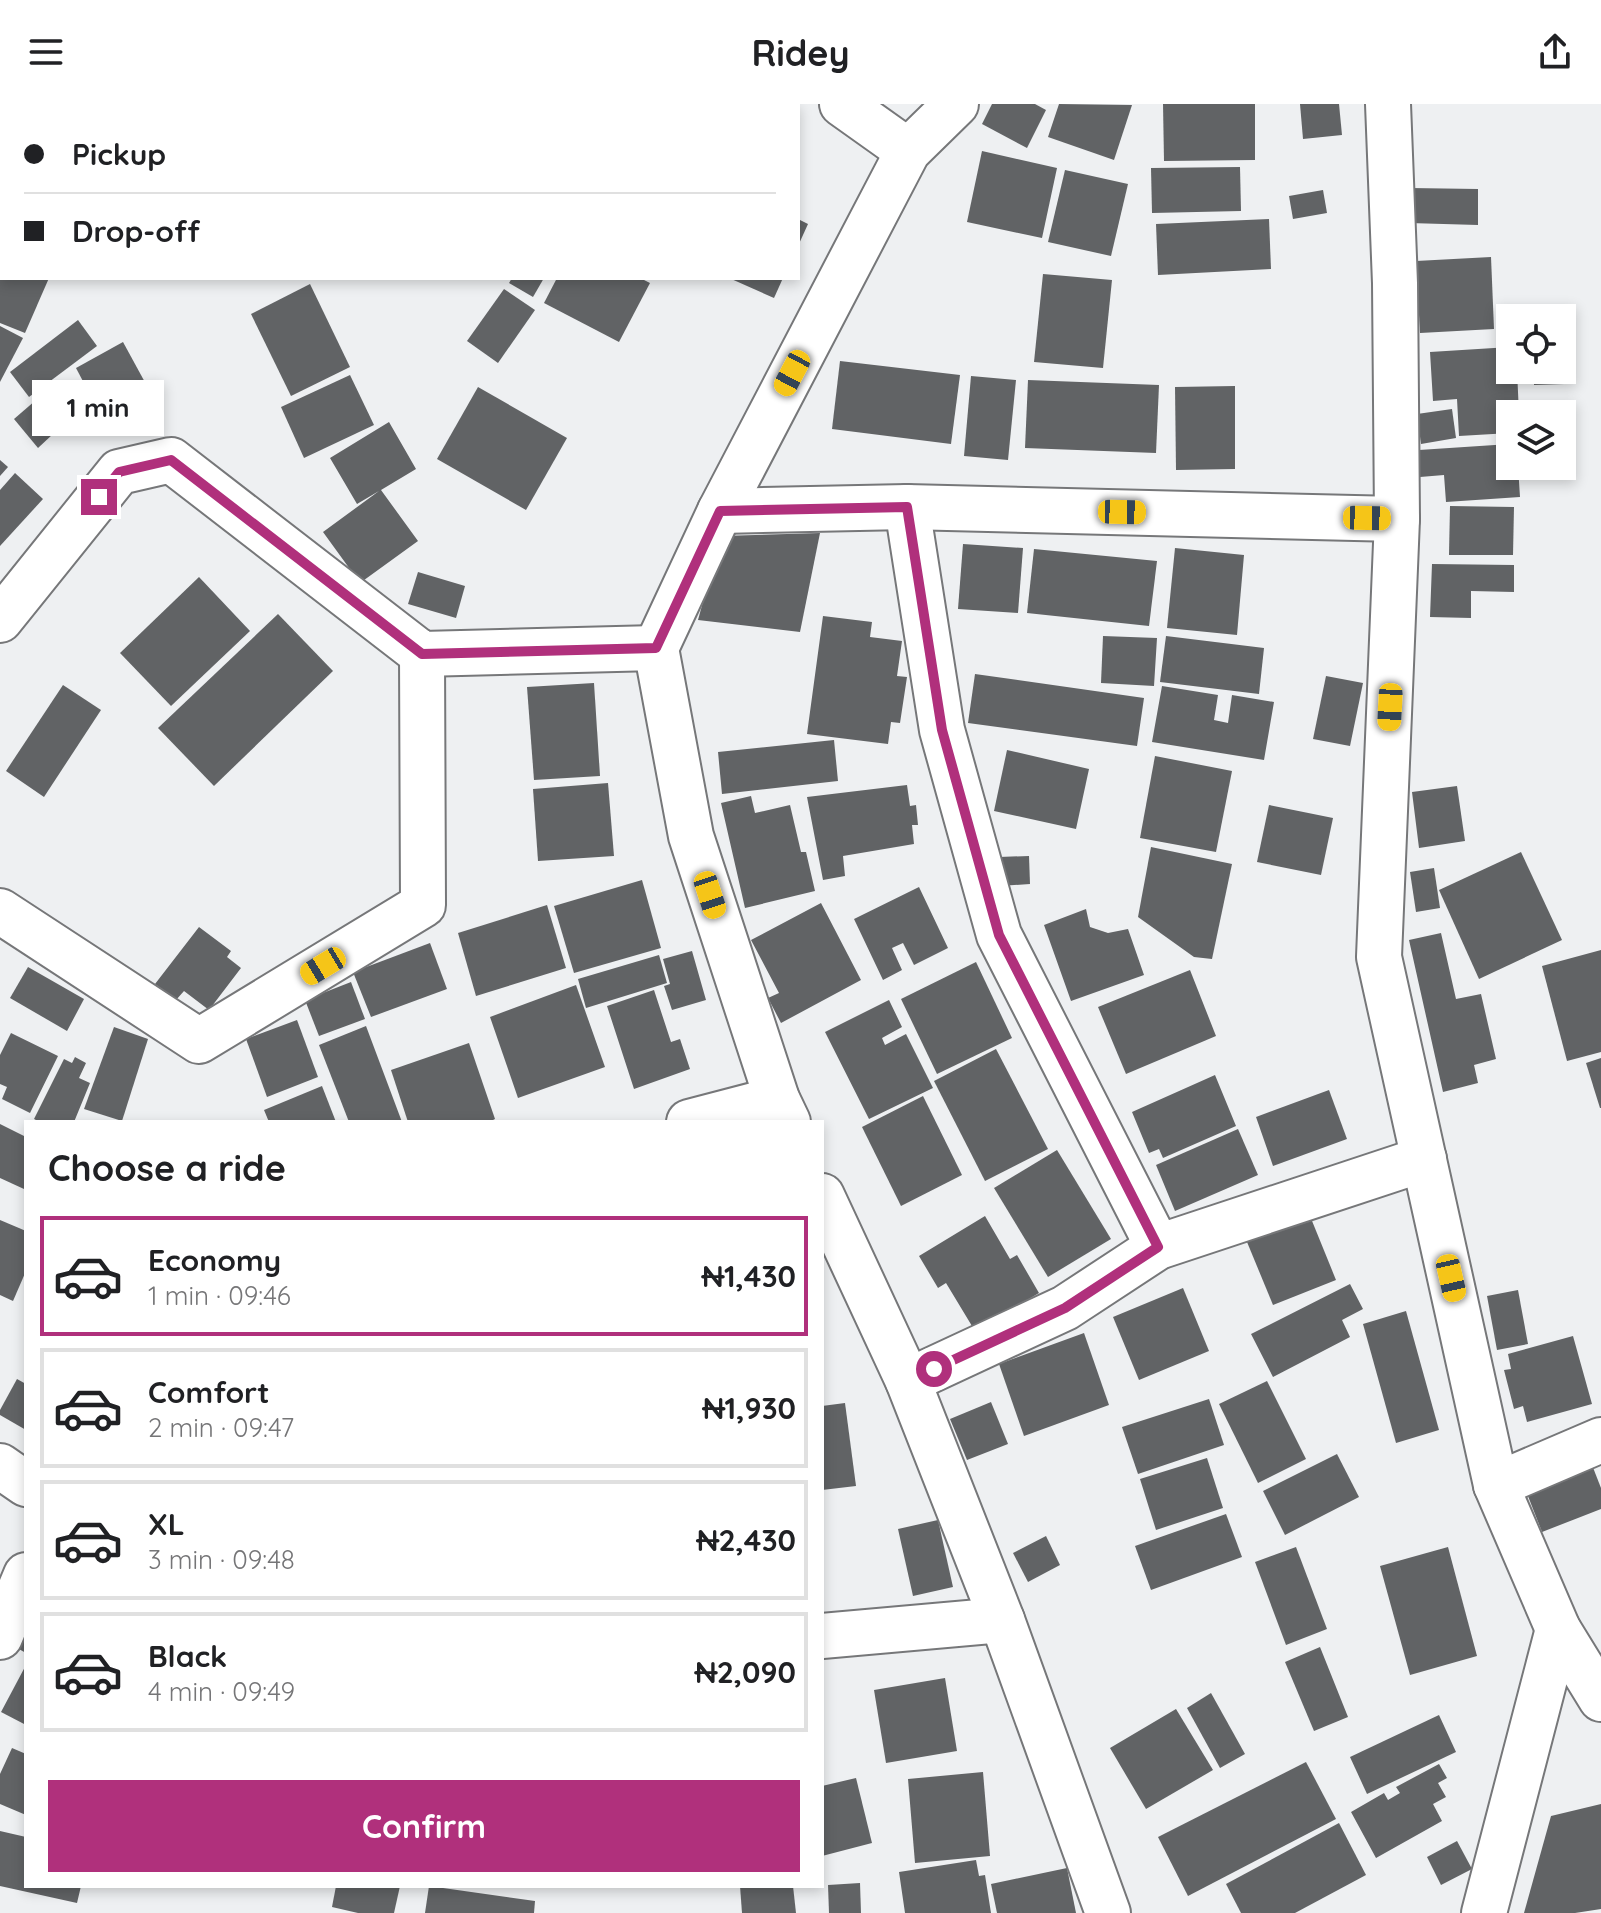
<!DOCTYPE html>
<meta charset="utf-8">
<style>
:root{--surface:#fff;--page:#f6f6f6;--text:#202124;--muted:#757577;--line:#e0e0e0;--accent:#b0307c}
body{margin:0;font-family:Quicksand,sans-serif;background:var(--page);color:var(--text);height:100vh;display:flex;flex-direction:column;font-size:30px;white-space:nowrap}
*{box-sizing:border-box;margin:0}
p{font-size:26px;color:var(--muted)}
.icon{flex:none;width:44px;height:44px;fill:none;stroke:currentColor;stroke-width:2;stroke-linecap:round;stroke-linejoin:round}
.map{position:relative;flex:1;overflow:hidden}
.sheet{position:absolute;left:24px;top:1016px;width:800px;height:768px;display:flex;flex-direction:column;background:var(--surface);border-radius:0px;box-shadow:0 4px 12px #0003}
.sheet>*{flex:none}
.guide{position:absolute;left:0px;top:0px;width:800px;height:176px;box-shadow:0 4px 12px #0003;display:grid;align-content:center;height:176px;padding:0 24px;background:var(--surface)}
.fabs{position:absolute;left:1496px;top:200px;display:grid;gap:16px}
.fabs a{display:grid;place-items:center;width:80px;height:80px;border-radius:0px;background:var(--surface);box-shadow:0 4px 12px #0003;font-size:40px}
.end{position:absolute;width:36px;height:36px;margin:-18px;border:10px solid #b0307c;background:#fff;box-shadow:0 0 0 4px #fff}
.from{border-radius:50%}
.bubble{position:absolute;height:56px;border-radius:0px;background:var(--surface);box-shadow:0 4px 12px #0003;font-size:26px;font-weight:700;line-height:56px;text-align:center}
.car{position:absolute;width:24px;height:48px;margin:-24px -12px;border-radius:10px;box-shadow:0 0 6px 2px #0007;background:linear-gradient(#f5c518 24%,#345 0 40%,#f5c518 0 76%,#345 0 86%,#f5c518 0)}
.guide b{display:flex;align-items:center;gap:28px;height:76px;font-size:30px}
.guide b+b{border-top:2px solid var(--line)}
.guide i{width:20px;height:20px;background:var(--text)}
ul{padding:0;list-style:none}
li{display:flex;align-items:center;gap:24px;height:120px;margin:0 16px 12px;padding:0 8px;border:4px solid var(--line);border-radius:0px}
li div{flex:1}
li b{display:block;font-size:30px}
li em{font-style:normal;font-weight:700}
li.current{border-color:var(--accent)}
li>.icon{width:72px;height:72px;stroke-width:1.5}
h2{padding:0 24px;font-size:36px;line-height:96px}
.primary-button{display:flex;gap:16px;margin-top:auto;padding:16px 24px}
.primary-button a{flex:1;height:92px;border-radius:0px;background:var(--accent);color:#fff;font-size:32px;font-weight:700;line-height:92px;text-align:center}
header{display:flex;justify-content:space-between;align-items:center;height:104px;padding:0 24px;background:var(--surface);font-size:36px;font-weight:700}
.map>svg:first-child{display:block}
.building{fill:#616365}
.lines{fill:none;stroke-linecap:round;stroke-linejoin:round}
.minor-casing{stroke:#767779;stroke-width:48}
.minor{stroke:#fff;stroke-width:44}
.route{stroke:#b0307c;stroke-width:10}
</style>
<header><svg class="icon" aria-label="menu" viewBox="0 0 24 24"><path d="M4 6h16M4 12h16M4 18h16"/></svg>Ridey<svg class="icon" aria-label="share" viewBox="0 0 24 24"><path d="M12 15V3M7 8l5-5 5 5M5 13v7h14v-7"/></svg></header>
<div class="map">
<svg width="1601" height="1809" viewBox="0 0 1601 1809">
<rect width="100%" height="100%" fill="#eef0f2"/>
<!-- building -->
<g class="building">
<polygon points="992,0 1035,0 1046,6 1027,44 982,20"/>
<polygon points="1059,0 1132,1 1114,56 1048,33"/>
<polygon points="1163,0 1255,0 1255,56 1164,57"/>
<polygon points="1300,0 1339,0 1342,31 1303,35"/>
<polygon points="982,47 1057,64 1042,134 967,118"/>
<polygon points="1240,63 1241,107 1152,109 1151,64"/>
<polygon points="1065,66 1128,80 1111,152 1048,138"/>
<polygon points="1410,84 1478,85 1478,121 1409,119"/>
<polygon points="1323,86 1327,109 1293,115 1289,92"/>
<polygon points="798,115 808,120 798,142"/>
<polygon points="1269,115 1271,165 1158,171 1156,120"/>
<polygon points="1491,153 1494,225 1420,229 1416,157"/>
<polygon points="1043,170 1112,176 1103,264 1034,258"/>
<polygon points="0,174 49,174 25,229 0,219"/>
<polygon points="512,174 544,174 533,193 509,179"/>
<polygon points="557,174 640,174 650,179 619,238 544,199"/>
<polygon points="729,174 783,174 774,194"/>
<polygon points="310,180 350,263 291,292 251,210"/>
<polygon points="504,185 535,206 498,259 467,237"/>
<polygon points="78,216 97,242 29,293 10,268"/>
<polygon points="0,222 23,234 0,278"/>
<polygon points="123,238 153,293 105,319 76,264"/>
<polygon points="1510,243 1510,266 1517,266 1519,310 1510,310 1510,329 1459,332 1457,295 1433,297 1430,248"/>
<polygon points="840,257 960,271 951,340 832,325"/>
<polygon points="1534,266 1563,266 1564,280 1534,281"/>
<polygon points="350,271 374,321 304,354 281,303"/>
<polygon points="971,272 1016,276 1008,356 964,352"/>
<polygon points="1028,276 1159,281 1156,349 1025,344"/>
<polygon points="1235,282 1235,365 1176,366 1175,283"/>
<polygon points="478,283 567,334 526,406 437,355"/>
<polygon points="43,290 67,317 38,344 14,315"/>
<polygon points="1452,305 1456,334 1421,340 1417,310"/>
<polygon points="389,318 416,365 381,386 418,437 360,479 323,428 379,387 357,400 330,354"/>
<polygon points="1510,340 1510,362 1518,362 1520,393 1446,398 1444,371 1420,373 1419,346"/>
<polygon points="0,356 8,363 0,372"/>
<polygon points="15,369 43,395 0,442 0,386"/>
<polygon points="1450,402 1514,403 1513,451 1449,451"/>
<polygon points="820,429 800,528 698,516 721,432"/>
<polygon points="963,440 1023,444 1018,509 958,505"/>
<polygon points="1175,444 1244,451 1237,531 1167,524"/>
<polygon points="1034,445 1157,457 1149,522 1027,509"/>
<polygon points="1432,460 1514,461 1514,488 1471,487 1471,514 1430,513"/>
<polygon points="418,468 465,482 456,514 408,500"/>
<polygon points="199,473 250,527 171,602 120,549"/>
<polygon points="278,510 333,567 214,682 158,624"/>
<polygon points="823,512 872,518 870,533 902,537 897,572 907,573 900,619 891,618 888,640 807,630"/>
<polygon points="1103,532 1157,534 1154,582 1101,579"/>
<polygon points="1166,532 1264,544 1259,590 1160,578"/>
<polygon points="975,570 1144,594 1137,642 968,619"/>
<polygon points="1326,572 1363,579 1350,642 1313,635"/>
<polygon points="594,579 600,672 534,676 527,583"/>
<polygon points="63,581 101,606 44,693 6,667"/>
<polygon points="1162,582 1218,591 1214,616 1228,619 1232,591 1274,598 1264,656 1152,638"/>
<polygon points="834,636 838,677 722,690 718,648"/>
<polygon points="1007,646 1089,665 1076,725 994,707"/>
<polygon points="1155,652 1232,667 1216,748 1140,734"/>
<polygon points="608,679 614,752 538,757 533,685"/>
<polygon points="907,681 910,702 916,701 918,721 912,721 914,740 843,752 845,772 823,776 807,693"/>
<polygon points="1457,682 1465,737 1419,744 1412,688"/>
<polygon points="751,692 755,709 790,701 801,748 806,748 815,787 745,804 721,699"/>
<polygon points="1269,701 1333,714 1321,771 1257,758"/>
<polygon points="1151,743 1232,760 1212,855 1194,853 1138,813"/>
<polygon points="1521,748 1562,836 1479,875 1439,786"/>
<polygon points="1029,752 1030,780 999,782 999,753"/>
<polygon points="1434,764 1440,804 1416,808 1410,768"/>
<polygon points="642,776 661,844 574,869 554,802"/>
<polygon points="919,783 948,844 914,861 903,839 892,844 902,866 883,876 854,815"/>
<polygon points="821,799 861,876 781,919 768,894 779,889 751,836"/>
<polygon points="547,801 566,864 476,892 458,829"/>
<polygon points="1086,805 1090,823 1108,829 1128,825 1144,871 1071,897 1044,821"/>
<polygon points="199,823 231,847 227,853 241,864 209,906 184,887 176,896 155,880"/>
<polygon points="1441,829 1456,895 1481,890 1496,955 1474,961 1478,979 1443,988 1409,836"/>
<polygon points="430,839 447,885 371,913 353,868"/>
<polygon points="1601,846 1601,948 1567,957 1542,862"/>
<polygon points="692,847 706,896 672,906 664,882 670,880 663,855"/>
<polygon points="659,851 667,879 586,904 578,875"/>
<polygon points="976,858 1012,934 937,970 901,895"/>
<polygon points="28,863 84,895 67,927 10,894"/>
<polygon points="1190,866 1216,932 1126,970 1098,903"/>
<polygon points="351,878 365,915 319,932 305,896"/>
<polygon points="576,881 605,963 518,994 490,913"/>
<polygon points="654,886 671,938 680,935 690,965 634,985 607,902"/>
<polygon points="889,896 902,923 882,934 885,941 906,930 933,984 869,1015 825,928"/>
<polygon points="297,916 318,973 267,993 246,935"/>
<polygon points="366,922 402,1018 349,1018 319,941"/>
<polygon points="114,923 148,935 122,1017 84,1005"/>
<polygon points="11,929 58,952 30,1009 2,995 7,983 0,980 0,951"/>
<polygon points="469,939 495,1015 489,1018 408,1018 391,966"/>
<polygon points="996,945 1048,1045 985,1077 934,977"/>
<polygon points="75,953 86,959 79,974 90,979 74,1018 40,1018 34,1015 64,955 72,959"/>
<polygon points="1601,954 1601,1004 1600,1004 1586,959"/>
<polygon points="1215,971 1236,1022 1163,1054 1159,1045 1149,1049 1132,1008"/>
<polygon points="322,982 336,1018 269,1018 264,1006"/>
<polygon points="1329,986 1347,1035 1273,1062 1256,1013"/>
<polygon points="923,992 962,1071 901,1102 862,1023"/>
<polygon points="0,1020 26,1033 26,1080 24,1085 0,1074"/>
<polygon points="1238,1025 1258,1071 1175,1107 1156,1061"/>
<polygon points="1057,1046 1111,1135 1048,1173 994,1084"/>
<polygon points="985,1112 1010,1155 1017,1151 1039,1189 975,1227 946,1179 938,1184 919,1152"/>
<polygon points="1310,1112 1336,1176 1273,1201 1247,1138"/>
<polygon points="0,1116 26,1127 26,1167 13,1197 0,1191"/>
<polygon points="1350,1180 1363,1205 1342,1216 1350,1233 1273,1273 1251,1230"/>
<polygon points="1183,1184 1209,1247 1139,1276 1113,1213"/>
<polygon points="1518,1186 1528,1240 1497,1246 1487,1192"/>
<polygon points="1406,1207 1439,1326 1396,1339 1363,1220"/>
<polygon points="1084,1229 1109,1301 1024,1332 999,1260"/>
<polygon points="1573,1232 1592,1300 1527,1318 1523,1302 1514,1305 1504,1266 1511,1265 1508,1250"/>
<polygon points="17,1275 26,1280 26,1326 0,1311 0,1306"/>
<polygon points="1267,1277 1306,1355 1258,1379 1219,1300"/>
<polygon points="1209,1295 1224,1341 1138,1370 1122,1323"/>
<polygon points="991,1298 1008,1340 967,1356 950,1315"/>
<polygon points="845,1299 856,1382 822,1386 822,1302"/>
<polygon points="1337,1350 1359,1393 1285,1431 1263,1387"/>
<polygon points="1207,1354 1223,1404 1156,1426 1140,1375"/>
<polygon points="1592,1361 1601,1384 1601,1405 1542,1428 1526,1387"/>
<polygon points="1226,1410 1242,1453 1151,1486 1135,1442"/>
<polygon points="938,1416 953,1483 913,1492 898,1425"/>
<polygon points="1046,1432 1060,1461 1028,1478 1013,1449"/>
<polygon points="1296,1443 1327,1525 1286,1541 1255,1458"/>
<polygon points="1448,1443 1477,1552 1410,1571 1380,1462"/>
<polygon points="26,1528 26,1549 17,1544"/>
<polygon points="1320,1543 1348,1613 1314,1627 1285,1558"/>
<polygon points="26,1561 26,1621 1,1608"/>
<polygon points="945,1574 957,1647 886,1659 874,1586"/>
<polygon points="1211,1589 1245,1650 1220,1664 1187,1604"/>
<polygon points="1176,1605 1213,1666 1146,1705 1110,1644"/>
<polygon points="1439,1611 1456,1648 1367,1690 1350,1653"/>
<polygon points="12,1644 26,1650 26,1711 0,1700 0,1670"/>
<polygon points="1306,1658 1336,1715 1188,1792 1158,1733"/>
<polygon points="1439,1660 1447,1674 1438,1679 1446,1693 1433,1700 1442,1717 1376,1754 1351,1708 1384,1689 1388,1696 1400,1689 1396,1683"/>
<polygon points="983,1668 990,1752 915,1759 908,1675"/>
<polygon points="856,1674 872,1739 822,1752 822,1682"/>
<polygon points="1601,1700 1601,1805 1575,1809 1524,1809 1551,1712"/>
<polygon points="1339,1719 1366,1771 1295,1809 1241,1809 1226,1780"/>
<polygon points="0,1727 26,1733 26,1782 81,1782 77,1799 0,1782"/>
<polygon points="1457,1737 1472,1765 1441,1781 1427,1753"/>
<polygon points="976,1756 979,1772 985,1771 991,1809 905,1809 899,1768"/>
<polygon points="1067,1764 1076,1809 997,1809 991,1780"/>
<polygon points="860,1779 861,1809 829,1809 828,1781"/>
<polygon points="336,1782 400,1782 394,1809 358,1809 332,1803"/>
<polygon points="429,1782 535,1797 534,1809 425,1809"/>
<polygon points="740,1782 793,1782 796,1809 742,1809"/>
</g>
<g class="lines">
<defs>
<g id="minor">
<polyline points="842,0 908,47"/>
<polyline points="1388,0 1395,179 1397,415 1379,853 1496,1381 1558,1525 1601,1595"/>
<polyline points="0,34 2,35"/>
<polyline points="907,403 942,626 999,831 1158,1143"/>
<polyline points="720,407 907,403 1397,415"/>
<polyline points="0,516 119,368 171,356 422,550 656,544"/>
<polyline points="0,807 199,937 423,801 422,550"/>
<polyline points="689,1018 777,995"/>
<polyline points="788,1018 777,995 691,732 656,544 720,407 908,47 956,0"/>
<polyline points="822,1092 908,1277 1002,1516 1108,1809"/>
<polyline points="908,1277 1065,1204 1158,1143 1424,1055"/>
<polyline points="0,1362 26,1380"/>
<polyline points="1496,1381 1601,1336"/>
<polyline points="822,1532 1002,1516"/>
<polyline points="0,1533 26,1471"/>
<polyline points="1484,1809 1558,1525"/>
</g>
</defs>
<!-- minor casing -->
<use href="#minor" class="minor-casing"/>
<!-- minor -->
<use href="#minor" class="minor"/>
</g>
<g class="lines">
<!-- route -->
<polyline class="route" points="99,393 119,368 171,356 422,550 656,544 720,407 907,403 942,626 999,831 1158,1143 1065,1204 934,1265"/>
</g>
</svg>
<div class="fabs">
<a><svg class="icon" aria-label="locate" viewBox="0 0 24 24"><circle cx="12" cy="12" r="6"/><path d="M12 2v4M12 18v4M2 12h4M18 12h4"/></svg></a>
<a><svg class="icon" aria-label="layers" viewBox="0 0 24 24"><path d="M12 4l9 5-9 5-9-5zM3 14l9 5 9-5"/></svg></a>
</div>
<i class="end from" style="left:934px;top:1265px"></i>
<i class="end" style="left:99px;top:393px"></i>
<div class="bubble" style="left:32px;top:276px;width:132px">1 min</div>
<i class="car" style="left:792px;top:269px;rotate:208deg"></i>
<i class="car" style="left:1122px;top:408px;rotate:91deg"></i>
<i class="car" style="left:1367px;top:414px;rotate:91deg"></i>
<i class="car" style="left:1390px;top:603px;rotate:183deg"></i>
<i class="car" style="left:710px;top:791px;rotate:162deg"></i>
<i class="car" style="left:323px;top:862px;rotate:239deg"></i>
<i class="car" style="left:1451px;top:1174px;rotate:167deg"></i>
<div class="guide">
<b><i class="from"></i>Pickup</b>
<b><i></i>Drop-off</b>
</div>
<section class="sheet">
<h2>Choose a ride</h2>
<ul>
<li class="current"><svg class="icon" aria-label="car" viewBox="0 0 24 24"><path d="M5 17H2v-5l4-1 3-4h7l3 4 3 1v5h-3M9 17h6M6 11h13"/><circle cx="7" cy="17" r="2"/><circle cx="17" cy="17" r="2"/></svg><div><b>Economy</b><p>1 min · 09:46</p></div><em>₦1,430</em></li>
<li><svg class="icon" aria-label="car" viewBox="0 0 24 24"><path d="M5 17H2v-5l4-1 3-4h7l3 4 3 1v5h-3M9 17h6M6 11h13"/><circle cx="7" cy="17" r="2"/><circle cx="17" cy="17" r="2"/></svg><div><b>Comfort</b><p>2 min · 09:47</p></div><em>₦1,930</em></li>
<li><svg class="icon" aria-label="car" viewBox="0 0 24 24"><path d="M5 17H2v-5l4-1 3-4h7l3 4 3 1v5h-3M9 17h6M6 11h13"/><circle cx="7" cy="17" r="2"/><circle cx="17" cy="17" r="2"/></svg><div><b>XL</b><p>3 min · 09:48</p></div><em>₦2,430</em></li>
<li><svg class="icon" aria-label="car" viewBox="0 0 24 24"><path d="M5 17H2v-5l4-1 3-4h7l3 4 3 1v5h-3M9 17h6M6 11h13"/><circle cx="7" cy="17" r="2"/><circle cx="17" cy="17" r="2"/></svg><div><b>Black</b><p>4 min · 09:49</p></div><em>₦2,090</em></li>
</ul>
<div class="primary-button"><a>Confirm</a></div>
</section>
</div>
